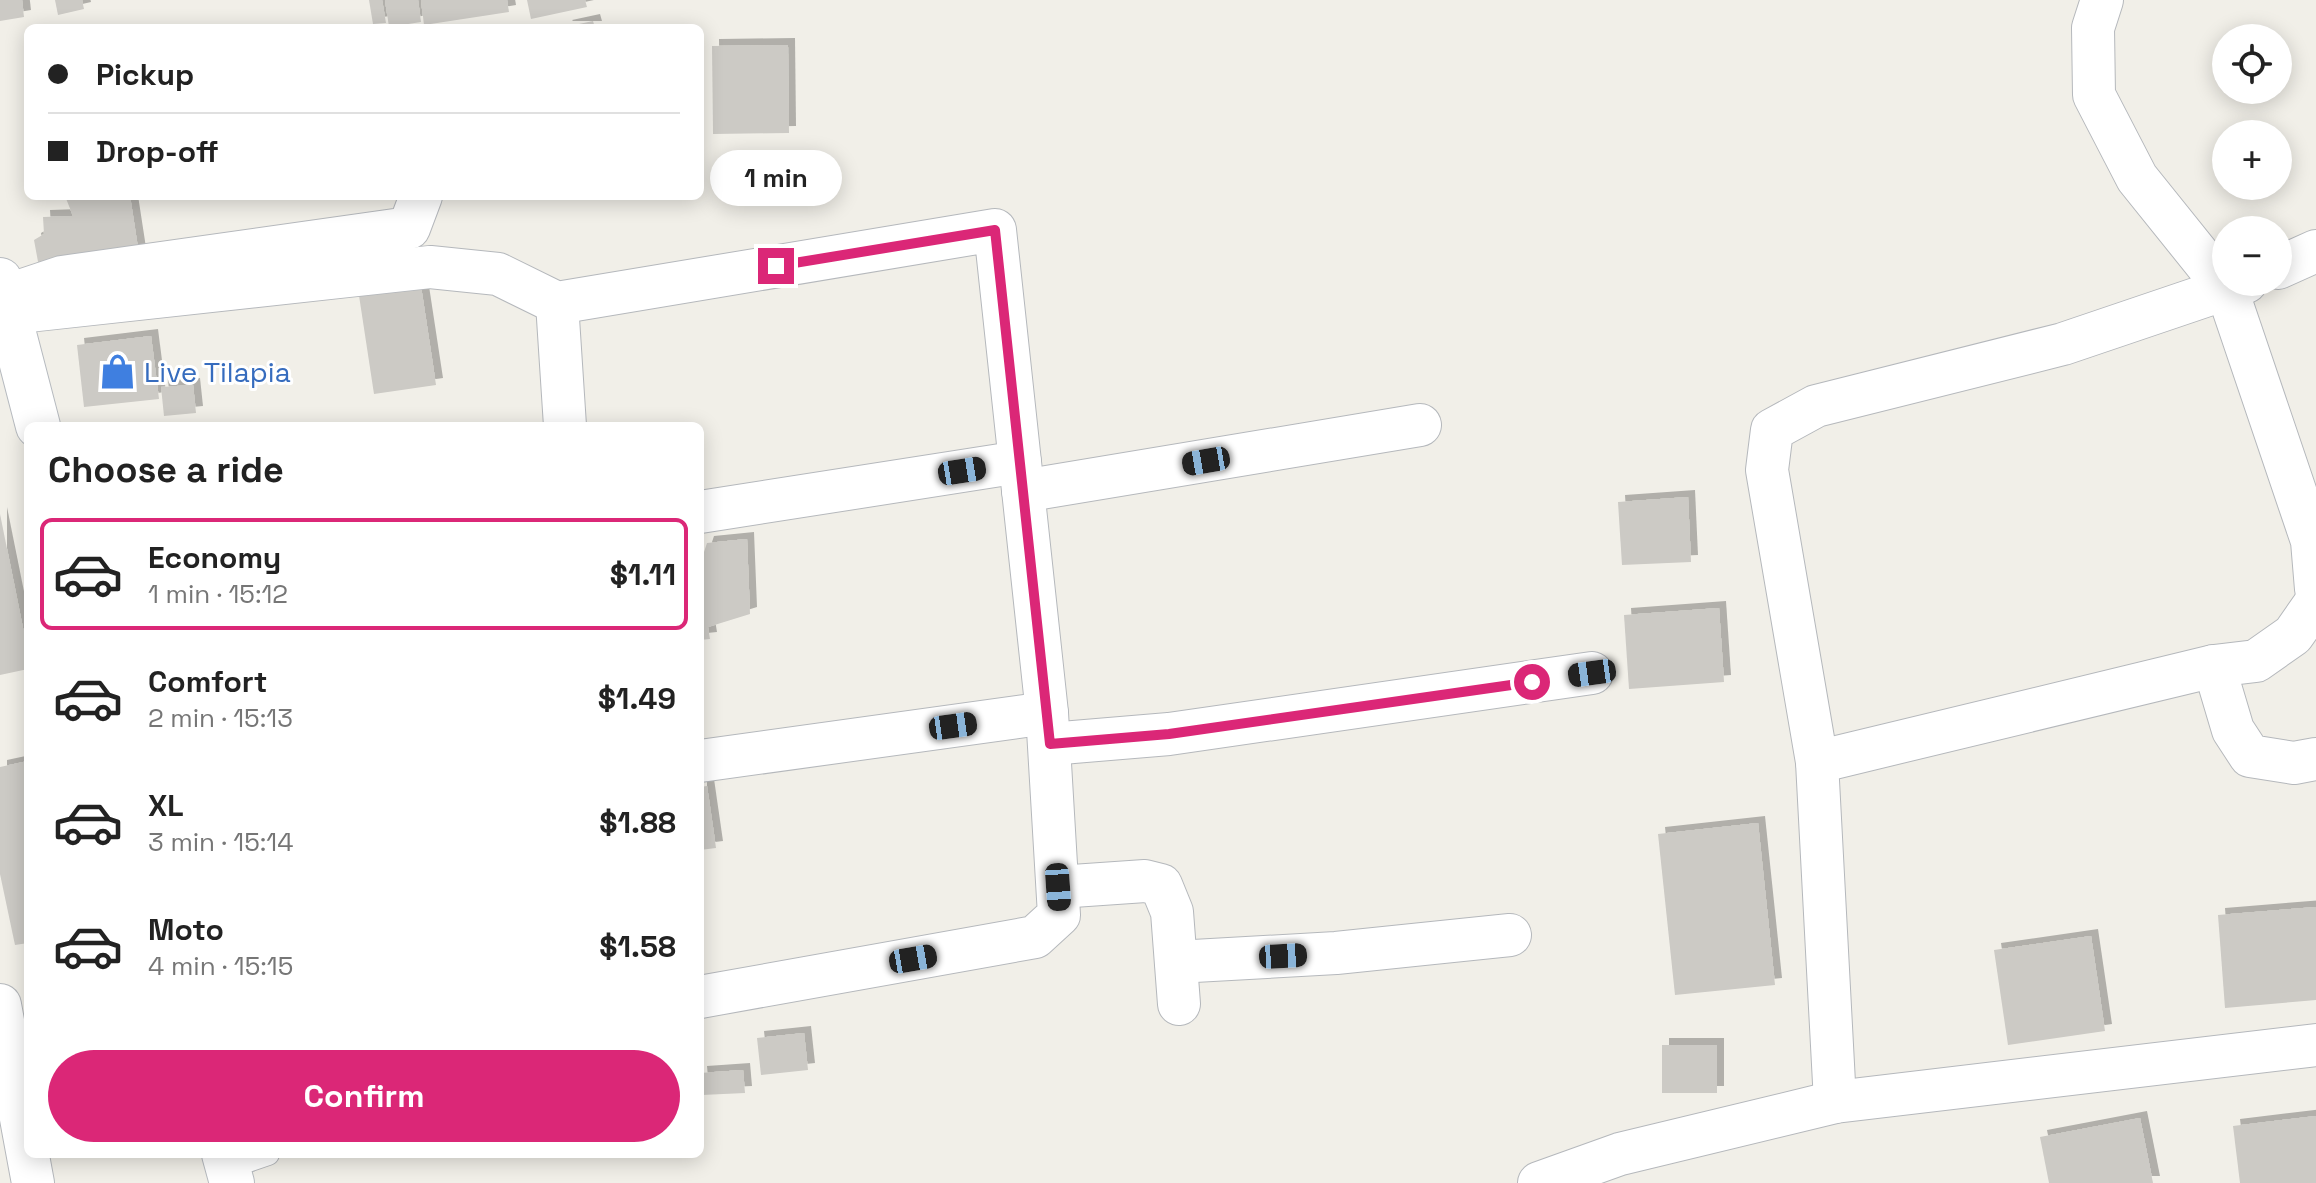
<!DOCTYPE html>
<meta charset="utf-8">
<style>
:root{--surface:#fff;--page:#f6f6f6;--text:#222;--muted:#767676;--line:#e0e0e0;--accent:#db2777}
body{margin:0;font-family:"Space Grotesk",sans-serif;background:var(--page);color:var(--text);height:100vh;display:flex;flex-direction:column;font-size:30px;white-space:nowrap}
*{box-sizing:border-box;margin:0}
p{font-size:26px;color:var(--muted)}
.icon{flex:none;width:44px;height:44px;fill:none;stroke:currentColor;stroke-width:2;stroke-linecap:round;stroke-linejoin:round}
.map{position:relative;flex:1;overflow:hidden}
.panel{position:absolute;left:24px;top:422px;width:680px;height:736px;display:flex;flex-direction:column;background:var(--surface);border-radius:12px;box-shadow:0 4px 20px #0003}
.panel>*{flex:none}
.hud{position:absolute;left:24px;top:24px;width:680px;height:176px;border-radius:12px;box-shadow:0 4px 20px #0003;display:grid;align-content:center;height:176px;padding:0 24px;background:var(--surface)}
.tools{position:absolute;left:2212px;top:24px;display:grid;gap:16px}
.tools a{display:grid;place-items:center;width:80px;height:80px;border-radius:50%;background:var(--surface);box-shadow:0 4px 20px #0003;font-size:40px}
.end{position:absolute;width:36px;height:36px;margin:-18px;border:10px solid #db2777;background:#fff;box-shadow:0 0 0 4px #fff}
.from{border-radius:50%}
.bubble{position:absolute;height:56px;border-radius:28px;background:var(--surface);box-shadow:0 4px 20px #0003;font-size:26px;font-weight:700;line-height:56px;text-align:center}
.car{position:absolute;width:24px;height:48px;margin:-24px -12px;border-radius:10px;box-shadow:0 0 6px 2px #0007;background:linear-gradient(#222 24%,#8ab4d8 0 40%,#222 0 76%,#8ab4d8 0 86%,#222 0)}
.hud b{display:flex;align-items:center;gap:28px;height:76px;font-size:30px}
.hud b+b{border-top:2px solid var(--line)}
.hud i{width:20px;height:20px;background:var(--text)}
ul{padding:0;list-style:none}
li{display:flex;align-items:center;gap:24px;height:112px;margin:0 16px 12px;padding:0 8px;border:4px solid transparent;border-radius:12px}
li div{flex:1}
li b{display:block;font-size:30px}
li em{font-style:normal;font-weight:700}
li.active{border-color:var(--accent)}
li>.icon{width:72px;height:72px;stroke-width:1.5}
h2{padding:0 24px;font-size:36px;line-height:96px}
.button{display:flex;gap:16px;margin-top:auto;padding:16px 24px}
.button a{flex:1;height:92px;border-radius:48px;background:var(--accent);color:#fff;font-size:32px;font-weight:700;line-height:92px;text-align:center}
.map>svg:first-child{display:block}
.building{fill:#cccac5;filter:url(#shadow)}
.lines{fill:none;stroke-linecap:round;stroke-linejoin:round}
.lane-casing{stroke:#b5b8bc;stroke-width:24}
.street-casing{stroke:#b5b8bc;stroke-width:44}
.secondary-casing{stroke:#b6babf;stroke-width:46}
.lane{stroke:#fff;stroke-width:22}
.street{stroke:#fff;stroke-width:42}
.secondary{stroke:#fff;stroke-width:44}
.route{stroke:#db2777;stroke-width:10}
.labels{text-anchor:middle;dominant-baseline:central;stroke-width:6;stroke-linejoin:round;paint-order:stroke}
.shop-label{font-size:28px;fill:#366cbe;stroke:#fff;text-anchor:start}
</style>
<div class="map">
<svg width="2316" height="1183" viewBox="0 0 2316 1183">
<defs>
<filter id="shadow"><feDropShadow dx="7" dy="-7" stdDeviation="0" flood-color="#0004"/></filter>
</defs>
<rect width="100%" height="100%" fill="#f1efe8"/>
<!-- building -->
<g class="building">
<polygon points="0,0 22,0 24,17 0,21"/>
<polygon points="55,0 82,0 84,9 58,15"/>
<polygon points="369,0 382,0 386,23 373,24"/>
<polygon points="385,0 418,0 421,22 389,27"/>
<polygon points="421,0 507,0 509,12 424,25"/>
<polygon points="527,0 585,0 587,7 531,19"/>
<polygon points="593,21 595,28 566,28 565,27"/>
<polygon points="788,45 789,133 713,134 712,46"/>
<polygon points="65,196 130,196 140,261 41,278 34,240 44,234 43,217 73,216"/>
<polygon points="420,280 436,385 374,394 358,289"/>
<polygon points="151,336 159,399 84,407 77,345"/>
<polygon points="193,385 196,413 164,416 161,387"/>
<polygon points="1688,497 1691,562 1622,565 1618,502"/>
<polygon points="0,514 28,653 28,669 0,675"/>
<polygon points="747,539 750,614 708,627 710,639 700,640 700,564 707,543"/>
<polygon points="1719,608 1724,682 1629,689 1624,615"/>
<polygon points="28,761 28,943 15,945 0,874 0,767"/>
<polygon points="707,786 716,848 700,850 700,787"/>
<polygon points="1758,823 1775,985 1675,995 1658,834"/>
<polygon points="2316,907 2316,1000 2225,1008 2218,915"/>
<polygon points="2091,936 2105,1031 2008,1045 1994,950"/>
<polygon points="804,1033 808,1070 761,1075 757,1038"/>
<rect x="1662" y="1045" width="55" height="48"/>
<polygon points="743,1070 745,1093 702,1095 700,1073"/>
<polygon points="2316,1116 2316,1183 2240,1183 2233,1126"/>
<polygon points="2140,1118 2153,1183 2049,1183 2040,1137"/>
</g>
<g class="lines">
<defs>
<polyline id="lane" points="228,1168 268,1154"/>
<g id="street">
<polyline points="2102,0 2093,28 2094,95 2137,178 2227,290 2312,541 2316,589"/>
<polyline points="2278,268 2316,251"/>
<polyline points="5,296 62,277 409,228 421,196"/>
<polyline points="557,303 565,426"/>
<polyline points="10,313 430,267 498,274 557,303 995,230 1047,713 1059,915 1035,937 700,997"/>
<polyline points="1023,491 1420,425"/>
<polyline points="700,512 1020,462"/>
<polyline points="2214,666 2233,730 2250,756 2294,763 2316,759"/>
<polyline points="1050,744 1169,734 1592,673"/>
<polyline points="700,761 1047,713"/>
<polyline points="1817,762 2214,666 2256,661 2293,635 2316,602"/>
<polyline points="1058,887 1145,881 1161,885 1172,912 1179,1004"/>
<polyline points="1176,962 1336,953 1510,935"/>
<polyline points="0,1005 33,1183"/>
<polyline points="1835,1102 1817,762 1767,470 1772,430 1816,406 2063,344 2246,282"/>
<polyline points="1539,1183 1620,1154 1835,1102 2316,1045"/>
</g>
<g id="secondary">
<polyline points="0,280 38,426"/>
<polyline points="224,1154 232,1183"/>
</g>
</defs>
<!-- lane casing -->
<use href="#lane" class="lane-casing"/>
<!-- street casing -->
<use href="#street" class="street-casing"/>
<!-- secondary casing -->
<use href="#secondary" class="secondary-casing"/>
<!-- lane -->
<use href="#lane" class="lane"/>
<!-- street -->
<use href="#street" class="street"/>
<!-- secondary -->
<use href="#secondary" class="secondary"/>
</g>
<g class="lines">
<!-- route -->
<polyline class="route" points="776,266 995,230 1050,744 1169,734 1532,682"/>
</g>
<!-- icons -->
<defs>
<symbol id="shop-bare" viewBox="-9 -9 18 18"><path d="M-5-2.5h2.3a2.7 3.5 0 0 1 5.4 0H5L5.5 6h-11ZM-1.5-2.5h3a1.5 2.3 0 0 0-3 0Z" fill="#3f7fe0" stroke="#fff" stroke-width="2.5" paint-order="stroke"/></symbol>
</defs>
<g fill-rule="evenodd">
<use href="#shop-bare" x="92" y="346" width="51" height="51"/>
</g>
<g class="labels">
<!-- shop labels -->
<g class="shop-label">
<text x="144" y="372">Live Tilapia</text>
</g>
</g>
</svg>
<div class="tools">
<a><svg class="icon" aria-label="locate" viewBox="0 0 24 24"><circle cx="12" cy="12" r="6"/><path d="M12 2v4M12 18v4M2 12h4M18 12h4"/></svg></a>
<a>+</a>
<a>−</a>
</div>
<i class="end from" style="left:1532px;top:682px"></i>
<i class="end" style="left:776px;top:266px"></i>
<div class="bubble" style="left:710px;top:150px;width:132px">1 min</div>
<i class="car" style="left:1206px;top:461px;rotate:260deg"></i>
<i class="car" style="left:962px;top:471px;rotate:81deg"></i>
<i class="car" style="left:1592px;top:673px;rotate:262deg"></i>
<i class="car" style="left:953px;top:726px;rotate:82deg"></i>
<i class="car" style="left:1058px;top:887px;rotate:176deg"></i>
<i class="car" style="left:1283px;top:956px;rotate:87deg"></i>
<i class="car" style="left:913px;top:959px;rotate:80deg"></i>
<div class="hud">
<b><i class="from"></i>Pickup</b>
<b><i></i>Drop-off</b>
</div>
<section class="panel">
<h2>Choose a ride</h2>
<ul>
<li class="active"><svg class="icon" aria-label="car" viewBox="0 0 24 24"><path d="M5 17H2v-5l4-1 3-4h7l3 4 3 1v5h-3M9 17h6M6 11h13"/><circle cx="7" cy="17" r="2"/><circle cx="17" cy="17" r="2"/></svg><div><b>Economy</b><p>1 min · 15:12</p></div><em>$1.11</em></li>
<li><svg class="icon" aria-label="car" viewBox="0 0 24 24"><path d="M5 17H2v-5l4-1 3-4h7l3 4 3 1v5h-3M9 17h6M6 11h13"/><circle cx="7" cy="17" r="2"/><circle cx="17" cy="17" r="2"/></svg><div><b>Comfort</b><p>2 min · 15:13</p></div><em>$1.49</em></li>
<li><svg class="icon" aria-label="car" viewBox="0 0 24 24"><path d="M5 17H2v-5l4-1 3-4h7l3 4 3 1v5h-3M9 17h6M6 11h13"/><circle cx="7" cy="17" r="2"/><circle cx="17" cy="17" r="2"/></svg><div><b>XL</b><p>3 min · 15:14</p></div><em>$1.88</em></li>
<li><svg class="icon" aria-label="car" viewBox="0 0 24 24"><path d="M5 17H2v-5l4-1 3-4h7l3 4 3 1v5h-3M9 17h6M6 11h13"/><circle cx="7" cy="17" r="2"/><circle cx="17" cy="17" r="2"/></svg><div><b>Moto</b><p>4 min · 15:15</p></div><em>$1.58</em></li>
</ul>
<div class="button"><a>Confirm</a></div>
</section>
</div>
